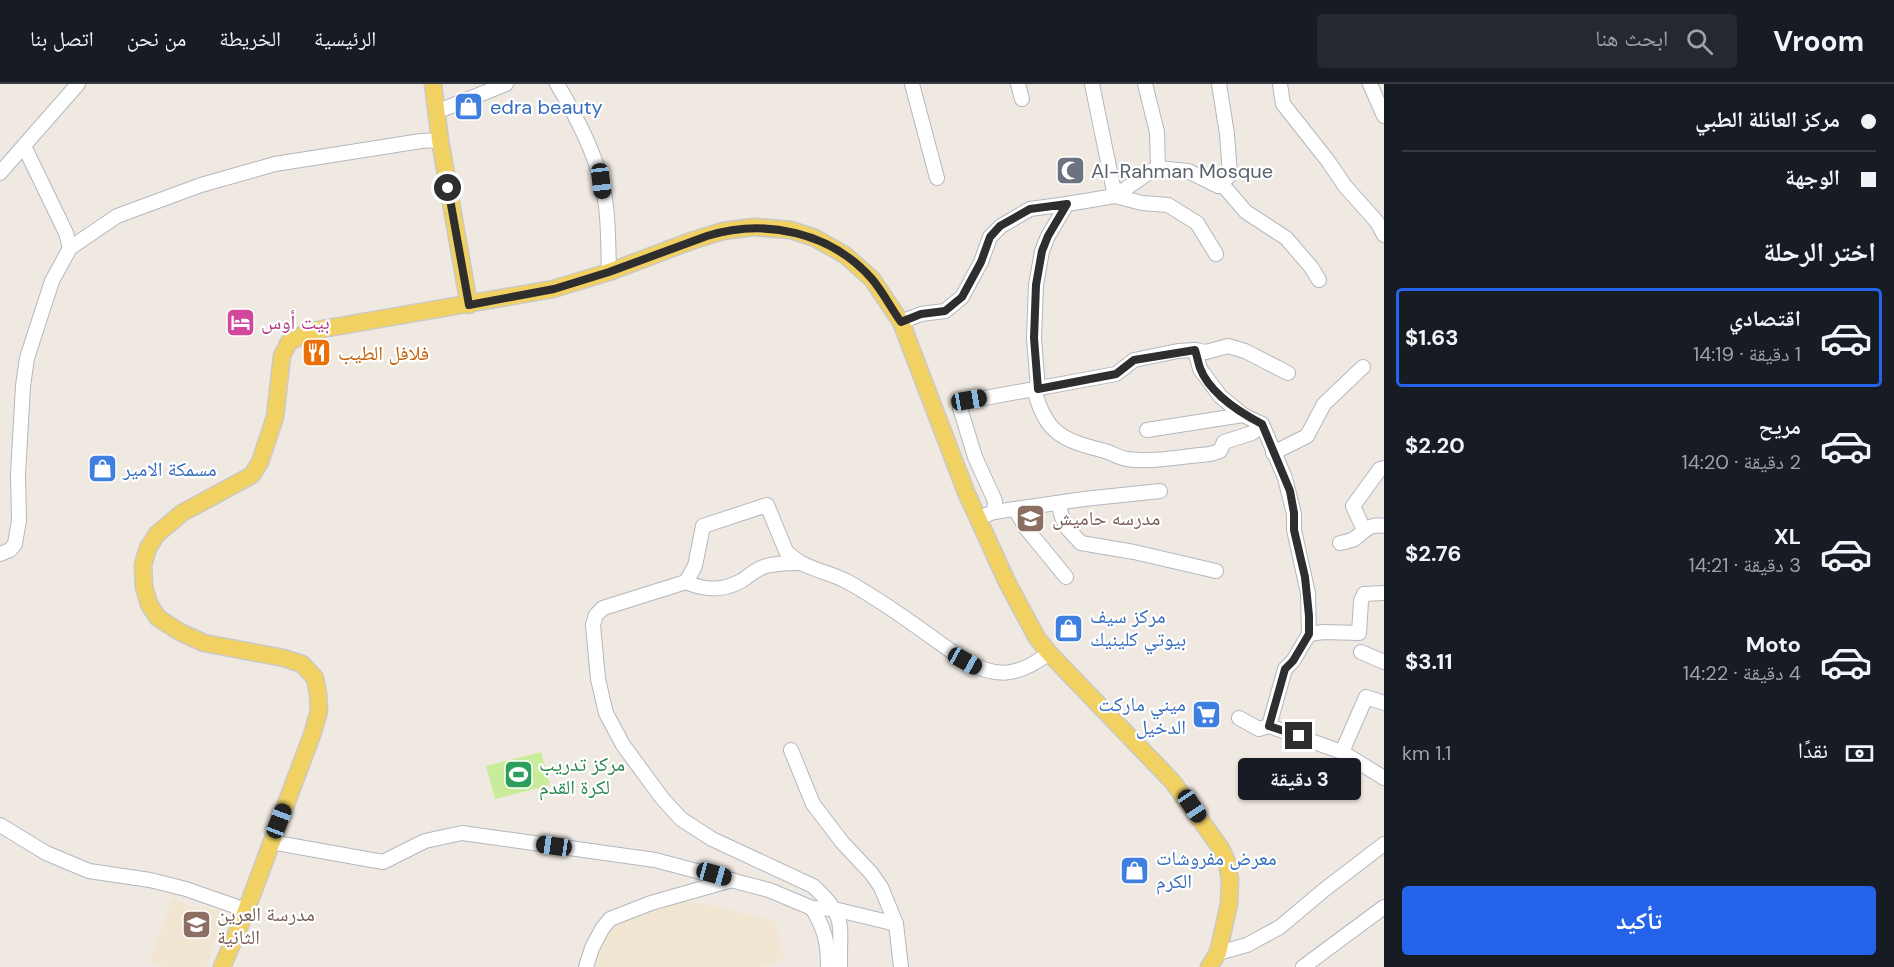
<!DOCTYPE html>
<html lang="ar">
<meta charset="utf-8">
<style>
:root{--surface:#171b24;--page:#242831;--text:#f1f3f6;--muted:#9ea1a6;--line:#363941;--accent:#2563eb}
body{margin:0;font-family:"DM Sans","Noto Naskh Arabic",sans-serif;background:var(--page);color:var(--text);direction:rtl;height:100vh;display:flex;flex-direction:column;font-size:22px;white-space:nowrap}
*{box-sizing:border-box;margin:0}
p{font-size:20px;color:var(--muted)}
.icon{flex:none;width:33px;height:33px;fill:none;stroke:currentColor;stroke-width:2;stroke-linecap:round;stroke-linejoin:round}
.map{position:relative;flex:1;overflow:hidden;direction:ltr}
.side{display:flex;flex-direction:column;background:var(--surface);width:510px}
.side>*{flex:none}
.banner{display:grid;align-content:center;height:132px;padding:0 18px;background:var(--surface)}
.end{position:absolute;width:27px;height:27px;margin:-14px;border:8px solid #2e2e2e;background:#fff;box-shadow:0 0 0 3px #fff}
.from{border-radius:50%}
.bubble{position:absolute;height:42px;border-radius:6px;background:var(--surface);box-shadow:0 2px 4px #0004;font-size:20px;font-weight:700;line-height:42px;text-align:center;direction:rtl}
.car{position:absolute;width:18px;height:36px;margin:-18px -9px;border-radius:8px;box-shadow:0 0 4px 2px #0007;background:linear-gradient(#222 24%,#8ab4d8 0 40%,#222 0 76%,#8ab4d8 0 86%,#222 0)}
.banner b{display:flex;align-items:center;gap:21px;height:57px;font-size:22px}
.banner b+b{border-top:2px solid var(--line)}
.banner i{width:15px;height:15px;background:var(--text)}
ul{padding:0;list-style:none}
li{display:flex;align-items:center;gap:18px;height:99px;margin:0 12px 9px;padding:0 6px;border:3px solid transparent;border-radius:6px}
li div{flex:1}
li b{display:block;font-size:22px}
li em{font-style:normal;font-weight:700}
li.current{border-color:var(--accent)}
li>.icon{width:54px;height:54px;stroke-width:1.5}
h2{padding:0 18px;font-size:27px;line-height:72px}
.pay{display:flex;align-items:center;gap:15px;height:66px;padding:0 18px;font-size:22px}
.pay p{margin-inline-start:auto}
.cta{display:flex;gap:12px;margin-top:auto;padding:12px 18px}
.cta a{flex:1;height:69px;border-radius:6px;background:var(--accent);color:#fff;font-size:24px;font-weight:700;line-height:69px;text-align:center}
header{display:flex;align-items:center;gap:36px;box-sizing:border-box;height:84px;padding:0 30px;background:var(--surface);border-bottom:2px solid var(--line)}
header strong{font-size:28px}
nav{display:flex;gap:33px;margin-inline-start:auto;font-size:21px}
.search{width:420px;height:54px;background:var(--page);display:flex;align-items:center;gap:15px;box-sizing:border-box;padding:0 21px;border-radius:6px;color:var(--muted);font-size:22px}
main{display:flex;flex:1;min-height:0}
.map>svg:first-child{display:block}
.education{fill:#f0e6d1}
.pitch{fill:#c9ec9a}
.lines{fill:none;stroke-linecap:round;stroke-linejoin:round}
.minor-casing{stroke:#b4b7c1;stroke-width:16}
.major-casing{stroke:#c9c9c9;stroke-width:19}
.minor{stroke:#fff;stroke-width:14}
.major{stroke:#f2d163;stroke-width:16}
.route{stroke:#2e2e2e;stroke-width:8}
.labels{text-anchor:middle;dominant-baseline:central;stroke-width:4.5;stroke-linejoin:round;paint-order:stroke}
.shop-label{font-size:20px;fill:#366cbe;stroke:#fff;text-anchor:start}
.worship-label{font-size:20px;fill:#5b616d;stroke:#fff;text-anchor:start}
.hotel-label{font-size:20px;fill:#b23c85;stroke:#fff;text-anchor:start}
.food-label{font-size:20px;fill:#c56008;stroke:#fff;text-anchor:start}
.education-label{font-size:20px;fill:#785e54;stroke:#fff;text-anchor:start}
.leisure-label{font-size:20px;fill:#27864d;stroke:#fff;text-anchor:start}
</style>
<header>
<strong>Vroom</strong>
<div class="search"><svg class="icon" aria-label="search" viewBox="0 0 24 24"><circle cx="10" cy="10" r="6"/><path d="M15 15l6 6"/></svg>ابحث هنا</div>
<nav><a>الرئيسية</a><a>الخريطة</a><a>من نحن</a><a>اتصل بنا</a></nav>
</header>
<main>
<section class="side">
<div class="banner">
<b><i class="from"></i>مركز العائلة الطبي</b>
<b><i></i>الوجهة</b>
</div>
<h2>اختر الرحلة</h2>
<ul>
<li class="current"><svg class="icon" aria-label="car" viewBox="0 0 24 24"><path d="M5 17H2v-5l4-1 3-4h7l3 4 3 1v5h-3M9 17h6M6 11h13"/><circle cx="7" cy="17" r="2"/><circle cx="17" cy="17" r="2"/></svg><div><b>اقتصادي</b><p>1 دقيقة · 14:19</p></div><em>$1.63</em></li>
<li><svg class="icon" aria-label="car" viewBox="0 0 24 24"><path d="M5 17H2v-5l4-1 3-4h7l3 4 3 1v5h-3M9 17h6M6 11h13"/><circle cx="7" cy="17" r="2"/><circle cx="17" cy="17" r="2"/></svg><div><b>مريح</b><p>2 دقيقة · 14:20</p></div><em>$2.20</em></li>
<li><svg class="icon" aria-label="car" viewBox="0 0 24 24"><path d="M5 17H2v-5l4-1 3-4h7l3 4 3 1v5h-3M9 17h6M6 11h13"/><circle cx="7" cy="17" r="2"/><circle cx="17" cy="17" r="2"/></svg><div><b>XL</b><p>3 دقيقة · 14:21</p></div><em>$2.76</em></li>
<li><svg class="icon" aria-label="car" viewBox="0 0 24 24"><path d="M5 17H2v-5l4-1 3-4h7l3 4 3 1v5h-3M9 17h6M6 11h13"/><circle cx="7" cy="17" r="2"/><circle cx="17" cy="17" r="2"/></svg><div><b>Moto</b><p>4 دقيقة · 14:22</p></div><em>$3.11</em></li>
</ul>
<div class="pay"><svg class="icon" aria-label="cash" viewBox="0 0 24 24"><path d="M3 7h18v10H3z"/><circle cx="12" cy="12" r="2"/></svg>نقدًا<p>1.1 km</p></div>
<div class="cta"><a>تأكيد</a></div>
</section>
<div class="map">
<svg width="1384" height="883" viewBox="0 0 1384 883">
<rect width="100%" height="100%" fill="#efe9e1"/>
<!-- education -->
<g class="education">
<polygon points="173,815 192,823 225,827 206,883 163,883 149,877"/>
<polygon points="683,817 716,822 775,837 784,874 761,883 591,883 592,877 612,843 619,837"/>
</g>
<!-- pitch -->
<polygon class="pitch" points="541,668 550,701 495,715 486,682"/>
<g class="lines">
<defs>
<g id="minor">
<path d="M557 0C575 30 592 62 601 96 609 125 608 159 609 188"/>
<polyline points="912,0 937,94"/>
<polyline points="1018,0 1022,15"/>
<polyline points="1280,0 1283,20 1328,77 1345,102 1377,138 1384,151"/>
<polyline points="1370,0 1384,32"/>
<polyline points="436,28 506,0"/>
<polyline points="24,62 66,149 70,164"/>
<polyline points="1158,84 1188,87 1218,102 1230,91 1227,50 1219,0"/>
<polyline points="0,89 78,0"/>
<polyline points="1221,99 1246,128 1286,154 1311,183 1319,196"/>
<polyline points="1115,112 1151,87 1158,84 1157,48 1145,0"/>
<polyline points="1115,112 1142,119 1168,121 1197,139 1216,170"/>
<polyline points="901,238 921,230 945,227 962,213 981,178 990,153 1001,142 1030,125 1067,120"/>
<polyline points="1195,266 1200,285 1220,312 1243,331 1262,340 1285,394 1294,430 1294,446 1308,509 1309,550 1293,577 1285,585 1269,642"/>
<path d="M1034 305C1046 350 1062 356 1105 367 1112 369 1119 374 1127 375 1152 379 1184 372 1210 370L1220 367 1224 358 1252 349 1262 340"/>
<polyline points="1038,305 1034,254 1036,201 1042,167 1048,152 1067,120 1115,112 1092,0"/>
<polyline points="1147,346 1243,331"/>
<polyline points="1273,369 1307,352 1324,320 1363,283"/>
<polyline points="1058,419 1062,433 1068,445 1081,459 1134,468 1216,487"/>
<polyline points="1015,425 1026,444 1066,493"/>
<polyline points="994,428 995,417 975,373 960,324 963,318 1116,290 1134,276 1178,267 1195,266 1206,268 1228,262 1245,267 1288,289"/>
<polyline points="986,431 994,428 1084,415 1160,407"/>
<polyline points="1364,446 1353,422 1380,385 1384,384"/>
<path d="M1340 459C1345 458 1350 457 1354 455 1365 447 1370 439 1384 442"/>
<polyline points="0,470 10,466 15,460 19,436 18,390 23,302 27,274 52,197 70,164 117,132 201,101 275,80 421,57 440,56"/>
<path d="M686 498C703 506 722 507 739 498 746 495 752 488 759 485 769 479 788 479 800 479"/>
<polyline points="1309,550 1324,548 1359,549 1361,517 1364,510 1384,509"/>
<polyline points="1361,568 1384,578"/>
<polyline points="1239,634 1259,645 1269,642 1342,668 1384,694"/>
<polyline points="791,666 813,720 842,758 871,789 881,803 896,840 901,883"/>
<polyline points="1342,668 1366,613 1384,619"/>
<polyline points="0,741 46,769 89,787 150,796 186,805 246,826"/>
<polyline points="271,758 383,778 425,757 462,749 655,776 769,806 812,824 834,825 896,840"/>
<path d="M812 824C825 845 828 859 828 883"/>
<polyline points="1218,869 1247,861 1280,843 1324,806 1384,760"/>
<polyline points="586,883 592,864 602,845 610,835 651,819 732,796"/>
<path d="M840 883C839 840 848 834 813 802L712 755 681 735 662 714 623 661 606 629 598 595 593 541 596 531 603 524 686 498 695 482 703 442 767 421 786 467C802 485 828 487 848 498 889 521 927 550 965 577 998 595 1019 592 1049 569"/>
<polyline points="1303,883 1384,823"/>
</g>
<g id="major">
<polyline points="433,0 440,56 469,221"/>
<polyline points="222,883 244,832 312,651 319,627 318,610 315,594 302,580 284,574 204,559 180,548 158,534 149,520 144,503 143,481 148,464 157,450 182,429 252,391 260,378 275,333 282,272 289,258 311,247 553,205 609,188 691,157 723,147 754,143 791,146 815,154 845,171 872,195 901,238 966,408 1007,498 1037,554 1049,569 1172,697 1220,763 1227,778 1230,796 1229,820 1218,869 1209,883"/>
</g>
</defs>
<!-- minor casing -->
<use href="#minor" class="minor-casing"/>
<!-- major casing -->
<use href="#major" class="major-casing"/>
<!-- minor -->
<use href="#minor" class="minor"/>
<!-- major -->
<use href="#major" class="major"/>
</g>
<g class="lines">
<!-- route -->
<path class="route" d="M448 104 469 221 554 205 609 188 707 152C765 134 831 148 872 195 883 208 891 224 901 238L921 230 945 227 962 213 981 178 990 153 1000 142 1030 125 1067 120 1048 152 1042 167 1036 201 1034 254 1038 305 1116 290 1134 276 1195 266C1197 272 1198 278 1200 284 1210 310 1239 328 1262 340L1290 407 1294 429V446L1305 493 1309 532V550L1293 577 1285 585 1269 642 1299 652"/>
</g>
<!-- icons -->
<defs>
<symbol id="shop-square" viewBox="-11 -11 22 22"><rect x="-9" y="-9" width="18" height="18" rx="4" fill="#3f7fe0" stroke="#fff"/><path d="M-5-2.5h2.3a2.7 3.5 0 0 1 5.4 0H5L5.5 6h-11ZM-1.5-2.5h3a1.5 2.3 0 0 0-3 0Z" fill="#fff"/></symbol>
<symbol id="mosque-square" viewBox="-11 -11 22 22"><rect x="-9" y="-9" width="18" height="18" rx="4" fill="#6b7280" stroke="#fff"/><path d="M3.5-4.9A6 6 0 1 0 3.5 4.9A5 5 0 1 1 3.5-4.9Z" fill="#fff"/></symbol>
<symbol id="hotel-square" viewBox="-11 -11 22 22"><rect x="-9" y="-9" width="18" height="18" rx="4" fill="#d1479c" stroke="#fff"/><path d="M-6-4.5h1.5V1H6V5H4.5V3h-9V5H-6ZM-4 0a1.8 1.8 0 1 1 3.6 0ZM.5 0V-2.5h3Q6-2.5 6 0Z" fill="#fff"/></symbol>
<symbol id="restaurant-square" viewBox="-11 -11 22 22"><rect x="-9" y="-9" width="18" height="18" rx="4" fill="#e8710a" stroke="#fff"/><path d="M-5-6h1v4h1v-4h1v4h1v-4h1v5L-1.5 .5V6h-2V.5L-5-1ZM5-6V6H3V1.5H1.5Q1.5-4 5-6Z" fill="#fff"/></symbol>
<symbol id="school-square" viewBox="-11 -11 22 22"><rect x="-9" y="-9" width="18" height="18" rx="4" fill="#8d6e63" stroke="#fff"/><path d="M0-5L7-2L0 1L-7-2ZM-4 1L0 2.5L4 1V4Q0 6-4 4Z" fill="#fff"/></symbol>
<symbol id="supermarket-square" viewBox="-11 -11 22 22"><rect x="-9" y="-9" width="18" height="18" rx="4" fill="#3f7fe0" stroke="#fff"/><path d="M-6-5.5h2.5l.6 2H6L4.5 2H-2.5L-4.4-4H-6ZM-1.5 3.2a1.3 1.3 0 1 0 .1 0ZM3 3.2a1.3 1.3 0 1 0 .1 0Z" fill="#fff"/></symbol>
<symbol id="stadium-square" viewBox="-11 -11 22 22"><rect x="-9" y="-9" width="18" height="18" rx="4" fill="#2e9e5b" stroke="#fff"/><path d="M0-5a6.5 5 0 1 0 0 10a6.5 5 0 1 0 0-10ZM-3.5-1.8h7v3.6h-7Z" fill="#fff"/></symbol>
</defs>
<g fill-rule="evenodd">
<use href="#shop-square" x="452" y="6" width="33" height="33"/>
<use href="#mosque-square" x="1054" y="70" width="33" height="33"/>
<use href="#hotel-square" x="224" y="222" width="33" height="33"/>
<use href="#restaurant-square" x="300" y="252" width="33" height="33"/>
<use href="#shop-square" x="86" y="368" width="33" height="33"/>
<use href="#school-square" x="1014" y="418" width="33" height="33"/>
<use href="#shop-square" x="1052" y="528" width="33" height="33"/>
<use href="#supermarket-square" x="1190" y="614" width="33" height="33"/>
<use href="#stadium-square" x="502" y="674" width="33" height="33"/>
<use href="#shop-square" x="1118" y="770" width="33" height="33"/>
<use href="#school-square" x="180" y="824" width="33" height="33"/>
</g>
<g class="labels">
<!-- shop labels -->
<g class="shop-label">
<text x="490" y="23">edra beauty</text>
<text x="123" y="385">مسمكة الامير</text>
<text x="1090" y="532">مركز سيف<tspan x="1090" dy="23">بيوتي كلينيك</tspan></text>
<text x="1186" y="620" text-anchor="end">ميني ماركت<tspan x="1186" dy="23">الدخيل</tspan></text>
<text x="1156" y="774">معرض مفروشات<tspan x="1156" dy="23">الكرم</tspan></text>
</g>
<!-- worship labels -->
<g class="worship-label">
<text x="1091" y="87">Al-Rahman Mosque</text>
</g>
<!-- hotel labels -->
<g class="hotel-label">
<text x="261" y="238">بيت أوس</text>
</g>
<!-- food labels -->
<g class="food-label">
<text x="338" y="269">فلافل الطيب</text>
</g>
<!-- education labels -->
<g class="education-label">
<text x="1052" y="434">مدرسه حاميش</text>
<text x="217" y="830">مدرسة العرين<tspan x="217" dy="23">الثانية</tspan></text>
</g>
<!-- leisure labels -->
<g class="leisure-label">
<text x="539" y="680">مركز تدريب<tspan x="539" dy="23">لكرة القدم</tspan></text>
</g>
</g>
</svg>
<i class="end from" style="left:448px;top:104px"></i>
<i class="end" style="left:1299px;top:652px"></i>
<div class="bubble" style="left:1238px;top:674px;width:123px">3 دقيقة</div>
<i class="car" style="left:601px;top:97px;rotate:173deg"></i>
<i class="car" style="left:969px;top:316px;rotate:80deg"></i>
<i class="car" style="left:965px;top:577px;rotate:119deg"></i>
<i class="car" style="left:1192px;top:722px;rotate:146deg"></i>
<i class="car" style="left:279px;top:737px;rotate:21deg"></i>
<i class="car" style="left:554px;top:762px;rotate:278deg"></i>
<i class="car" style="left:714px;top:790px;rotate:106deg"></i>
</div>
</main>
